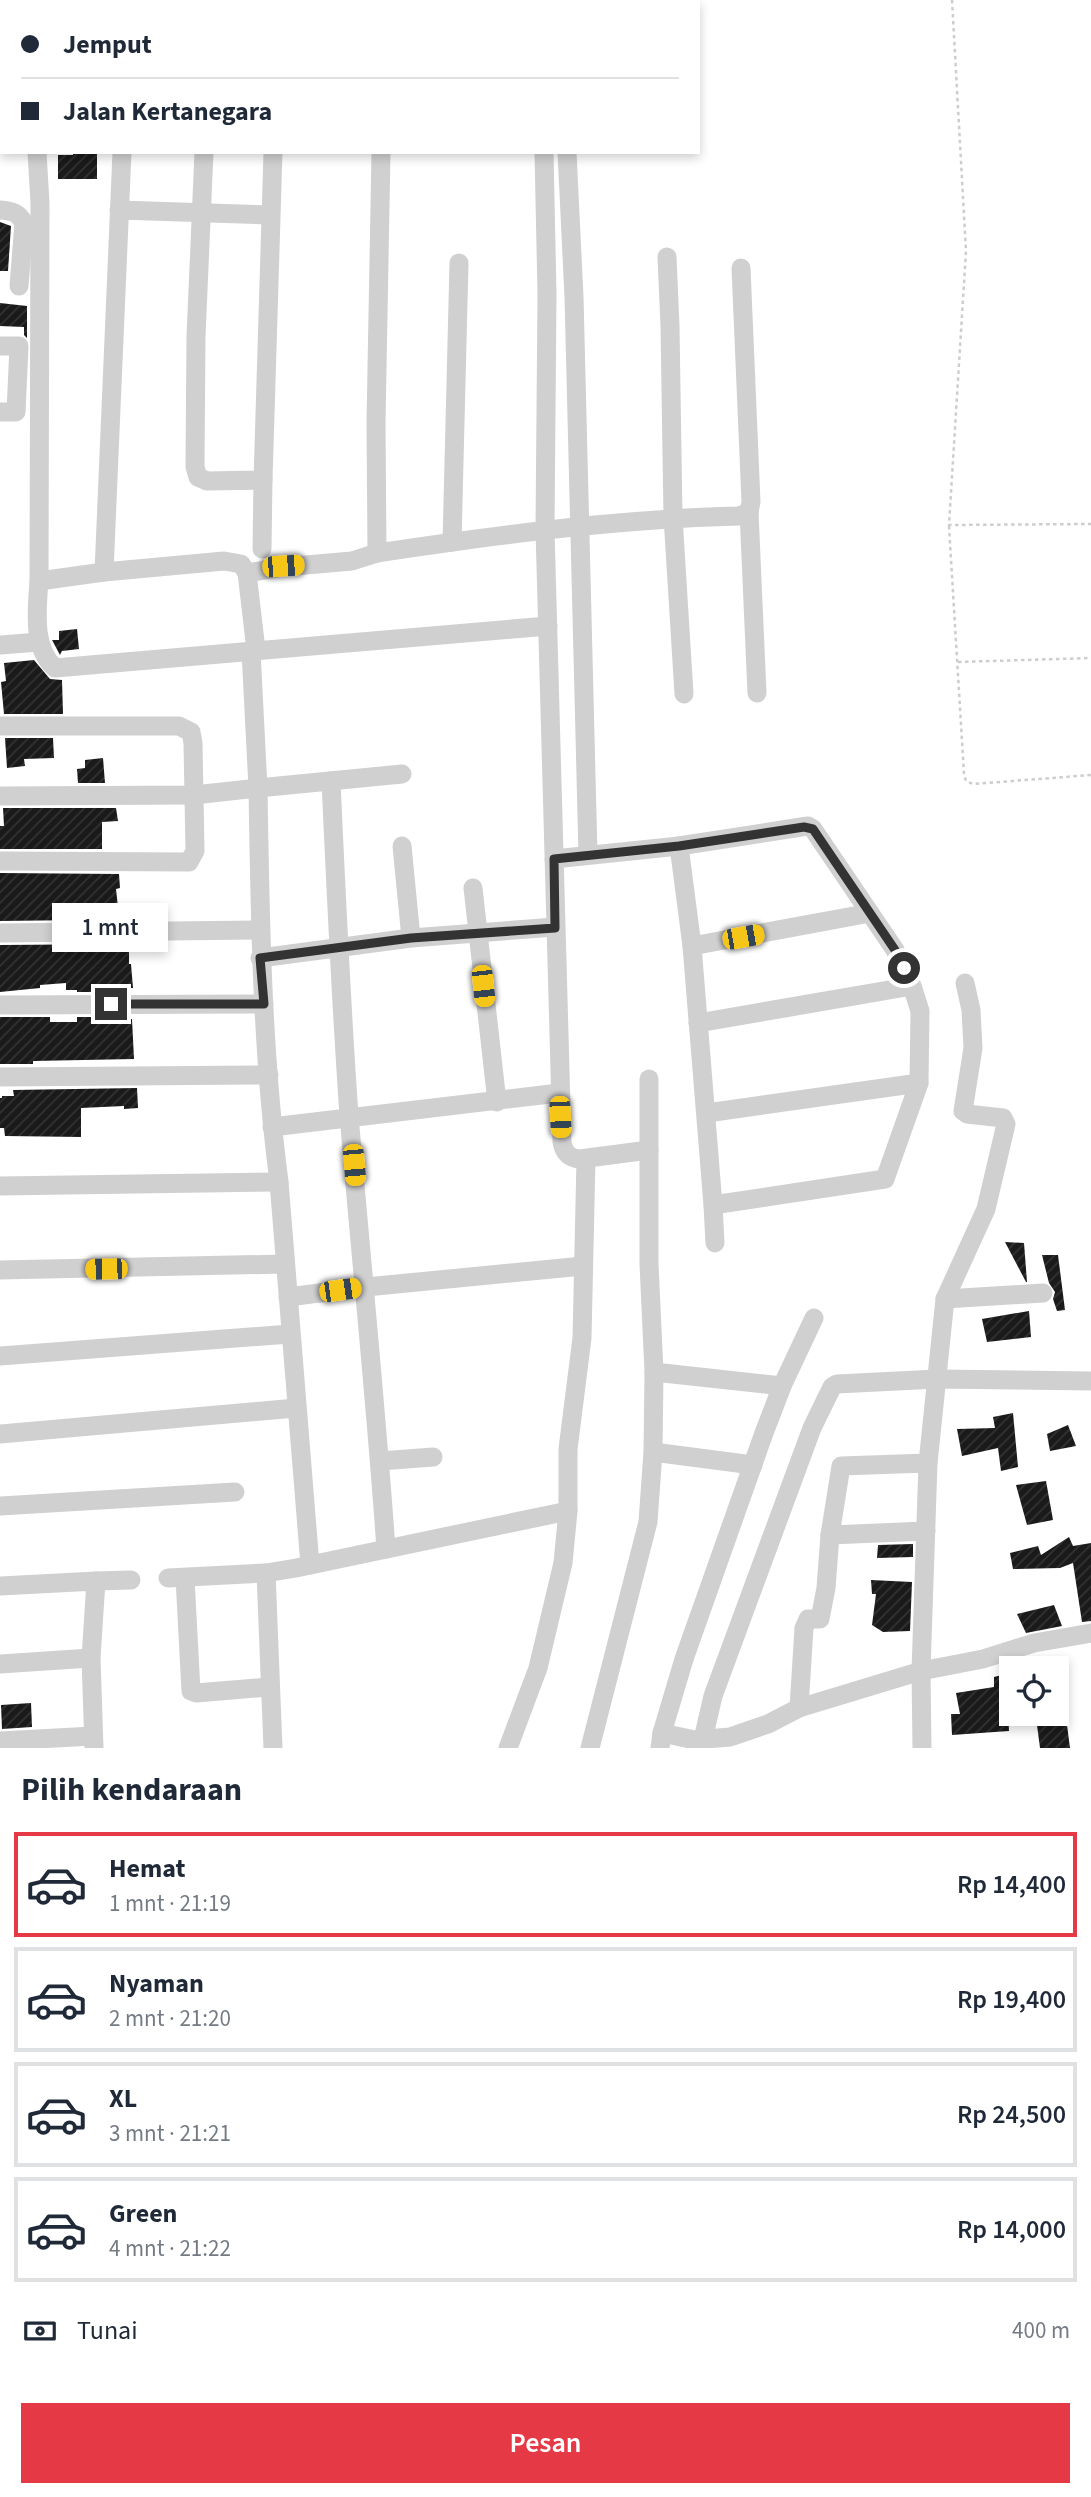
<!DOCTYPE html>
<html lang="id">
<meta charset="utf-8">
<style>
:root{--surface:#fff;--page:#f2f2f3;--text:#1f2937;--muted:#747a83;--line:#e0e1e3;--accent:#e63946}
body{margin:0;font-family:"Source Sans 3",sans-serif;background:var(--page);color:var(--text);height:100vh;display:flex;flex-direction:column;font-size:26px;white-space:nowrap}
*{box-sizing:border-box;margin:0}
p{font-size:23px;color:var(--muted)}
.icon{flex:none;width:38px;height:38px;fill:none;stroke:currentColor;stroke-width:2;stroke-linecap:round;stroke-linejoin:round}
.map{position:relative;height:1748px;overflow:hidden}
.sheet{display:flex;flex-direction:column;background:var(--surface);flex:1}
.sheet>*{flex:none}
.hud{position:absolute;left:0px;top:0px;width:700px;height:154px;box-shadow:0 4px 10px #0003;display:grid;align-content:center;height:154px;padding:0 21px;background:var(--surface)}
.fabs{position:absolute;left:999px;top:1656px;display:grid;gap:14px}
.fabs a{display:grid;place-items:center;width:70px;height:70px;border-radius:0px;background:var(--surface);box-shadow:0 4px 10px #0003;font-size:35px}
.end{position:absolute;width:32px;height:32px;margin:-16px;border:9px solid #333;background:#fff;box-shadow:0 0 0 4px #fff}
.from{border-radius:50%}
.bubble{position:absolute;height:49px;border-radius:0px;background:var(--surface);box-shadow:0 4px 10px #0003;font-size:23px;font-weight:600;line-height:49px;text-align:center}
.car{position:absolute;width:21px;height:42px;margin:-21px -10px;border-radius:9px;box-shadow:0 0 5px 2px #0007;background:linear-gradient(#f5c518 24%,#345 0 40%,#f5c518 0 76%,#345 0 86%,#f5c518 0)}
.hud b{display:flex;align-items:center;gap:24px;height:66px;font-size:26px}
.hud b+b{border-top:2px solid var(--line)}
.hud i{width:18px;height:18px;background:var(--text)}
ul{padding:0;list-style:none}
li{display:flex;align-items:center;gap:21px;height:105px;margin:0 14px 10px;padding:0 7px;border:4px solid var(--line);border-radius:0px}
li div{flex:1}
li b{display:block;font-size:26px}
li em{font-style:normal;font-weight:600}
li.on{border-color:var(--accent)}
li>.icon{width:63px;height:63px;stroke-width:1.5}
h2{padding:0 21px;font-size:32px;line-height:84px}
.pay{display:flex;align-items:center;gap:18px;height:77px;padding:0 21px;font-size:26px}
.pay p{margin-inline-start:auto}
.primary-button{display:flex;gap:14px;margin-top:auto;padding:14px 21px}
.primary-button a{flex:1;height:80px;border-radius:0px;background:var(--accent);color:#fff;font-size:28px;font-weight:600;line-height:80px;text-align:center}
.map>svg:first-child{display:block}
.building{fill:url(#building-hatch)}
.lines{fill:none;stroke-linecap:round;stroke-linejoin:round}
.path{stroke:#cdcdcd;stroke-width:2.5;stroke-dasharray:3.5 3.5;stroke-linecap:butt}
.minor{stroke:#d0d0d0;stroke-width:19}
.route{stroke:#333;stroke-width:9}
</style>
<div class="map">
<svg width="1091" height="1748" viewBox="0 0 1091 1748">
<defs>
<pattern id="building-hatch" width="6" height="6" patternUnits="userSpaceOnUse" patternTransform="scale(1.75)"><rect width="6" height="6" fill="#1a1a1a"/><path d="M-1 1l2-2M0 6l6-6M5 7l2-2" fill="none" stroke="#333"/></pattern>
</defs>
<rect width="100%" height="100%" fill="#fff"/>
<!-- building -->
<g class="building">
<polygon points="73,152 97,152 97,179 58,179 58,155 73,155"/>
<polygon points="0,222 11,226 8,271 0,271"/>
<polygon points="0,303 27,306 27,338 24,335 24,327 0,326"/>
<polygon points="77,629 79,649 62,651 60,655 52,640 59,640 59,631"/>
<polygon points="34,660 50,679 62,680 63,714 4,714 1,682 6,681 4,663"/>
<polygon points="5,738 53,738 54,758 24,759 25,766 7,768"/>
<polygon points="103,758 105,783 78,783 77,769 85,768 85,760"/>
<polygon points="3,808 116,808 118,821 102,822 102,849 0,849 0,826 4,826"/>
<polygon points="0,873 119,874 120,888 116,889 119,916 82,920 0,921"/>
<polygon points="129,944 129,964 131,964 133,988 115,988 115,992 77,992 77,990 66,990 66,983 40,985 40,988 0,992 0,945"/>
<polygon points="0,1017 50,1017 50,1022 77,1022 77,1017 115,1017 115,1019 132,1019 134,1059 33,1061 33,1064 0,1064"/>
<polygon points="137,1088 138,1108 124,1109 124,1106 81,1108 81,1137 5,1136 4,1128 0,1128 0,1098 2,1098 2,1096 14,1096 13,1090"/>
<polygon points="1005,1242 1024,1243 1027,1282 1026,1282"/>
<polygon points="1042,1255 1058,1255 1065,1310 1057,1311 1053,1299 1055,1292 1049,1283"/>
<polygon points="1029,1311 1031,1337 987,1342 982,1319"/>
<polygon points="1013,1413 1018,1467 1001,1471 998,1448 962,1456 957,1429 995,1428 993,1417"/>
<polygon points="1068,1425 1076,1446 1050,1451 1047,1434"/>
<polygon points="1046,1481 1053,1520 1027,1525 1016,1485"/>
<polygon points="1069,1537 1073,1546 1091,1543 1091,1621 1082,1622 1073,1563 1060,1568 1013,1569 1010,1553 1038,1546 1041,1555"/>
<polygon points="913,1544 913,1557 877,1558 878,1545"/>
<polygon points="871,1580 912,1582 910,1631 883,1632 872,1625 876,1594 872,1594"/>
<polygon points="1054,1605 1062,1626 1026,1633 1017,1614"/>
<polygon points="1006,1674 1009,1731 952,1735 951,1714 960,1714 956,1693 994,1687 994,1677"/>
<polygon points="31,1703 32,1727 2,1729 1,1705"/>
<polygon points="1037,1725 1067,1725 1070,1748 1040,1748"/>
</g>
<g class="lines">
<!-- path -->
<g class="path">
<polyline points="952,0 966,251 949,525 1091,524"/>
<polyline points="949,526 964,774 966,781 973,784 1091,775"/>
<polyline points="958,662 1091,658"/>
</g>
<!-- minor -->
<g class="minor">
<polyline points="384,0 384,2"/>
<polyline points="540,0 540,2"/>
<polyline points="565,0 566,2"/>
<polyline points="39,2 40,0"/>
<polyline points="126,2 126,0"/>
<polyline points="208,2 208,0"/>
<polyline points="276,2 276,0"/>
<polyline points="0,48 2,48"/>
<polyline points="0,101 2,102"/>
<polyline points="37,152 40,203 39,581"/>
<polyline points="204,152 196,336 195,467 198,477 207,481 263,480 273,152"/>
<path d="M544 152 547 294 545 530 562 1142C564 1153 569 1158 580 1159L649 1150V1264L654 1372 653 1452 648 1522 590 1748"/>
<polyline points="567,152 574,297 588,855"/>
<path d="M0 210C12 211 18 212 24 223L19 286"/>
<polyline points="119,210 270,215"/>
<polyline points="667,257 670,326 673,517 684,694"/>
<polyline points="0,346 19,346 16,412 0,412"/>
<polyline points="749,512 757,693"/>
<polyline points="452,542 459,263"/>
<polyline points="262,549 263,480"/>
<polyline points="377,553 376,423 381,152"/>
<polyline points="104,572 122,152"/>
<path d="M247 573 283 567 352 561 377 553C497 535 617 519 739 516L749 512 751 502 741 268"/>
<polyline points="0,645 39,642"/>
<path d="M256 650 247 573 241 564 224 561 104 572 39 581C37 609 32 648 55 668L548 626"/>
<polyline points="251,651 258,788 402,774"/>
<polyline points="0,726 179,726 191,732 193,743 195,851 189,862 0,861"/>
<path d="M331 781C336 892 341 1003 349 1115 361 1260 376 1404 386 1549"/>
<path d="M0 796 194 795 258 788C260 920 262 1051 279 1182L310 1565"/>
<polygon points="801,827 808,826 813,829 895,950 912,986 920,1011 919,1083 885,1179 713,1205 692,946 679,846"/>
<polyline points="402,846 411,938"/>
<polyline points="554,859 679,846"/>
<polyline points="473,888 497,1102"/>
<polyline points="0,933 260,930"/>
<polyline points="692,946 870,913"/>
<polyline points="260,958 411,938 555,927"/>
<polyline points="0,1005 264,1004"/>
<polyline points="698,1023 912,986"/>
<polyline points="0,1077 269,1075"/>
<polyline points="649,1079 649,1150"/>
<polyline points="707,1113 919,1083"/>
<polyline points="272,1127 559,1093"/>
<polyline points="0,1186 279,1182"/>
<polyline points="713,1205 715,1243"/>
<polyline points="0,1270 285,1264"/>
<polyline points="288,1297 366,1287 583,1266"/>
<polyline points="945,1299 1043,1293"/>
<polyline points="0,1356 290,1334"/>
<polyline points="654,1372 782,1386"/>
<polyline points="0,1434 296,1408"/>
<polyline points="653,1452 753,1465"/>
<polyline points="380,1461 433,1457"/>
<polyline points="0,1506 235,1492"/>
<polyline points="830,1535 841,1466 928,1463"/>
<polyline points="266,1573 273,1748"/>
<polyline points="168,1578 266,1573 296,1568 568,1511"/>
<polyline points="185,1578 191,1691 196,1693 269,1687"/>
<polyline points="96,1581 131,1580"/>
<polyline points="0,1586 96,1581 91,1658 94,1748"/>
<polyline points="0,1664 91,1658"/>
<polyline points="799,1708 804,1628 808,1619 820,1619 826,1588 830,1535 926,1531"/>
<polyline points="662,1733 695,1740 730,1737 768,1724 799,1708 921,1671 983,1659 1034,1643 1091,1633"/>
<polyline points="0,1741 93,1736"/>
<polyline points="508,1748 538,1668 563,1563 568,1511 568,1449 582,1338 586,1159"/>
<polyline points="660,1748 662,1733 684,1659 764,1433 782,1386 814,1318"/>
<polyline points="701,1748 713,1696 812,1428 832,1387 837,1384 937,1379 1091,1381"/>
<polyline points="922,1748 921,1671 928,1463 945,1299 986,1209 1006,1124 1003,1118 967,1114 963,1111 973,1048 971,1010 965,983"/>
</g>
</g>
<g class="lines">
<!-- route -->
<polyline class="route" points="111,1004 264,1004 260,958 411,938 555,928 554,859 679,846 804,827 813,829 895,950 904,968"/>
</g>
</svg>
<div class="fabs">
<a><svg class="icon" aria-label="locate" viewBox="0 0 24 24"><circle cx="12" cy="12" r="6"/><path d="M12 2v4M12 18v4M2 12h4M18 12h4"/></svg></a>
</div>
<i class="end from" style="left:904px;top:968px"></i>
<i class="end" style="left:111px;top:1004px"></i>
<div class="bubble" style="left:52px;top:903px;width:116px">1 mnt</div>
<i class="car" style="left:283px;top:566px;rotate:86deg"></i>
<i class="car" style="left:743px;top:937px;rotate:80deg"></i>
<i class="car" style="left:483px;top:986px;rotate:174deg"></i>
<i class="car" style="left:560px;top:1117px;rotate:177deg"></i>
<i class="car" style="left:354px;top:1165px;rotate:175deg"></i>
<i class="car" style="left:106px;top:1269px;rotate:269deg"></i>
<i class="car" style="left:340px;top:1290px;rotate:82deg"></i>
<div class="hud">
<b><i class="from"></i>Jemput</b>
<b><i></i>Jalan Kertanegara</b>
</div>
</div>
<section class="sheet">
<h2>Pilih kendaraan</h2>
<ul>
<li class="on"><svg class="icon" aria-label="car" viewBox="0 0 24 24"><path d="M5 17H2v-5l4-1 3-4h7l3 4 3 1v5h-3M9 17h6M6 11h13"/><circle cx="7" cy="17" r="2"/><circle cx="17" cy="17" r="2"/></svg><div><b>Hemat</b><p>1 mnt · 21:19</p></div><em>Rp 14,400</em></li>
<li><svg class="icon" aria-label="car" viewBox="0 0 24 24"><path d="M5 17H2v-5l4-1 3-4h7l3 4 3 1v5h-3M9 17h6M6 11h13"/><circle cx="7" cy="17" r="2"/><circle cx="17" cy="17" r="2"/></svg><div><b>Nyaman</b><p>2 mnt · 21:20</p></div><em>Rp 19,400</em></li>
<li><svg class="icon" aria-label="car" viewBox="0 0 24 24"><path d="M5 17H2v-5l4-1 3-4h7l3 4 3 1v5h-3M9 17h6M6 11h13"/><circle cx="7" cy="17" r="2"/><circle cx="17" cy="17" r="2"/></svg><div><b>XL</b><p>3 mnt · 21:21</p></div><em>Rp 24,500</em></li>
<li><svg class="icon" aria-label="car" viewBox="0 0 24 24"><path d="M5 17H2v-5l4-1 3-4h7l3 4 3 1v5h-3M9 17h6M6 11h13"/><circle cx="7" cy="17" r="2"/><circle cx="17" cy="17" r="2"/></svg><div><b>Green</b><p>4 mnt · 21:22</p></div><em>Rp 14,000</em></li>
</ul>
<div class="pay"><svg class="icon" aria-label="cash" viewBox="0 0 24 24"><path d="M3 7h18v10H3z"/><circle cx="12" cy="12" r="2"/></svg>Tunai<p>400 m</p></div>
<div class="primary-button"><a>Pesan</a></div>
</section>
